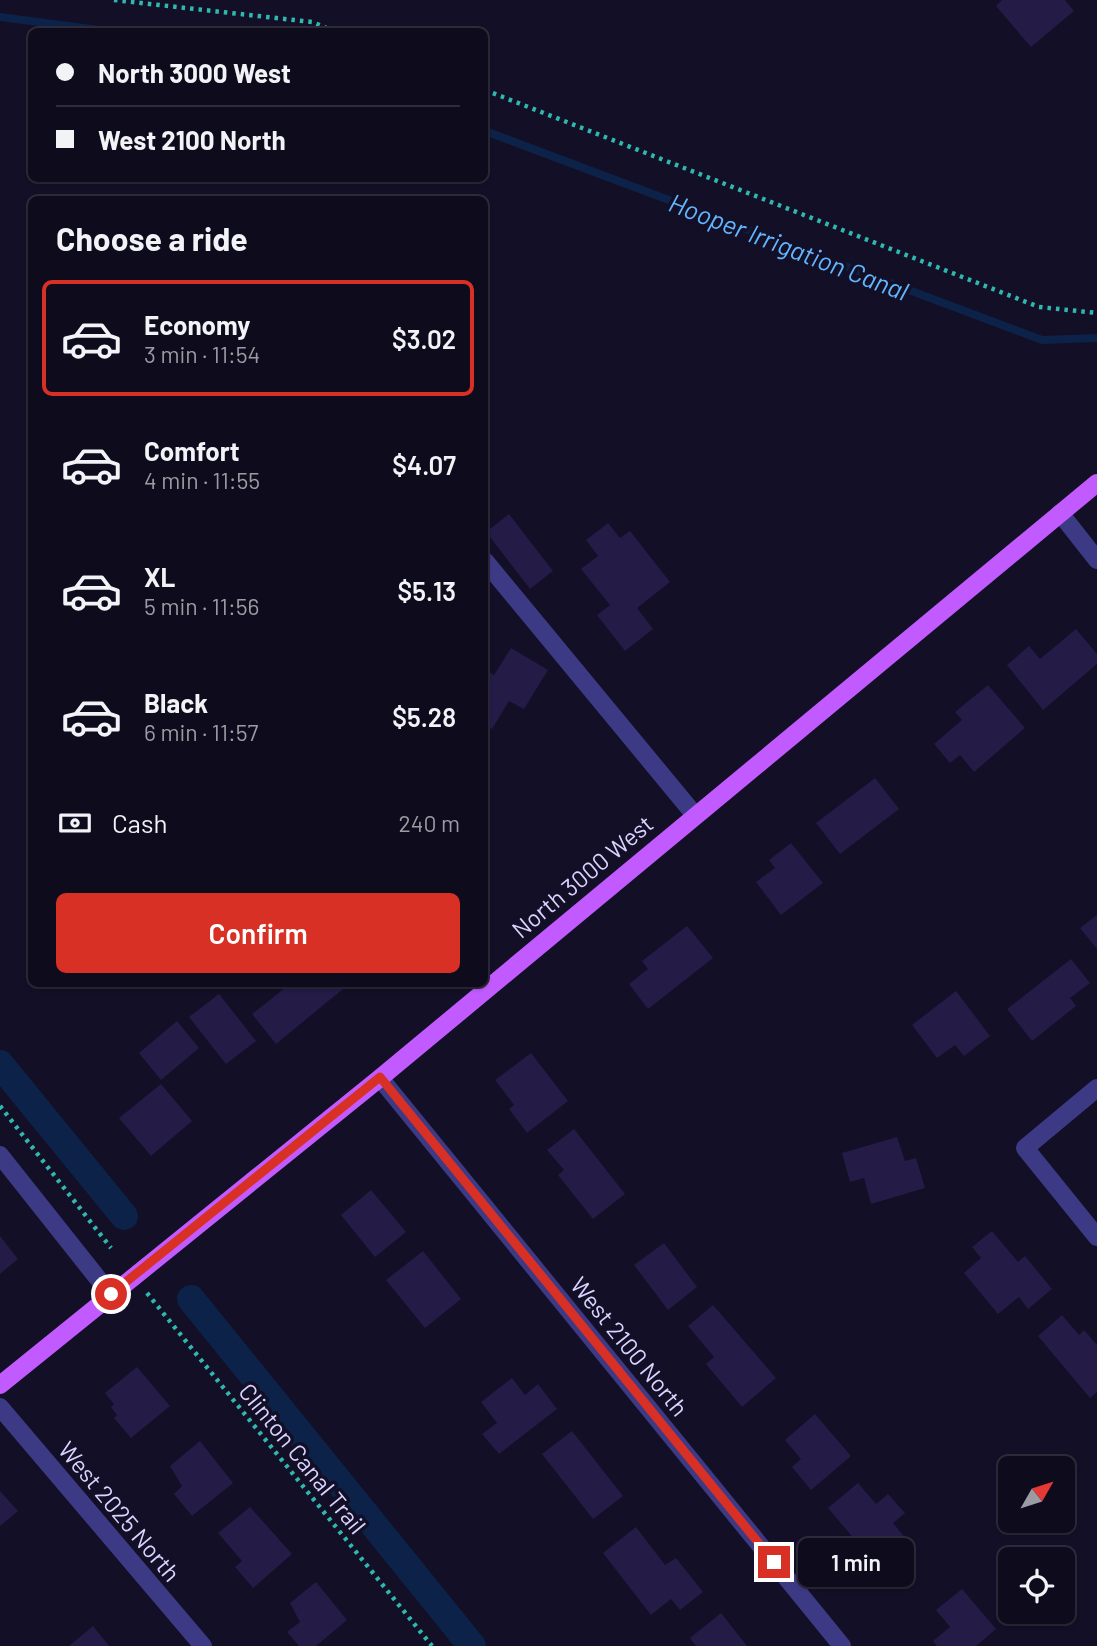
<!DOCTYPE html>
<meta charset="utf-8">
<style>
:root{--surface:#0e0b1c;--page:#1c1929;--text:#f1f3f6;--muted:#9b9ba3;--line:#2e2b3b;--accent:#d93025}
body{margin:0;font-family:Barlow,sans-serif;background:var(--page);color:var(--text);height:100vh;display:flex;flex-direction:column;font-size:26px;white-space:nowrap}
*{box-sizing:border-box;margin:0}
p{font-size:23px;color:var(--muted)}
.icon{flex:none;width:38px;height:38px;fill:none;stroke:currentColor;stroke-width:2;stroke-linecap:round;stroke-linejoin:round}
.map{position:relative;flex:1;overflow:hidden}
.drawer{position:absolute;left:28px;top:196px;width:460px;height:791px;display:flex;flex-direction:column;background:var(--surface);border-radius:10px;box-shadow:0 2px 5px #0004,0 0 0 2px var(--line)}
.drawer>*{flex:none}
.top-card{position:absolute;left:28px;top:28px;width:460px;height:154px;border-radius:10px;box-shadow:0 2px 5px #0004,0 0 0 2px var(--line);display:grid;align-content:center;height:154px;padding:0 28px;background:var(--surface)}
.needle{width:46px;rotate:51deg}
.buttons{position:absolute;left:998px;top:1456px;display:grid;gap:14px}
.buttons a{display:grid;place-items:center;width:77px;height:77px;border-radius:10px;background:var(--surface);box-shadow:0 2px 5px #0004,0 0 0 2px var(--line);font-size:35px}
.end{position:absolute;width:32px;height:32px;margin:-16px;border:9px solid #d93025;background:#fff;box-shadow:0 0 0 4px #fff}
.from{border-radius:50%}
.bubble{position:absolute;height:49px;border-radius:10px;background:var(--surface);box-shadow:0 2px 5px #0004,0 0 0 2px var(--line);font-size:23px;font-weight:600;line-height:49px;text-align:center}
.top-card b{display:flex;align-items:center;gap:24px;height:66px;font-size:26px}
.top-card b+b{border-top:2px solid var(--line)}
.top-card i{width:18px;height:18px;background:var(--text)}
ul{padding:0;list-style:none}
li{display:flex;align-items:center;gap:21px;height:116px;margin:0 14px 10px;padding:0 14px;border:4px solid transparent;border-radius:10px}
li div{flex:1}
li b{display:block;font-size:26px}
li em{font-style:normal;font-weight:600}
li.selected{border-color:var(--accent)}
li>.icon{width:63px;height:63px;stroke-width:1.5}
h2{padding:0 28px;font-size:32px;line-height:84px}
.pay{display:flex;align-items:center;gap:18px;height:77px;padding:0 28px;font-size:26px}
.pay p{margin-inline-start:auto}
.button{display:flex;gap:14px;margin-top:auto;padding:14px 28px}
.button a{flex:1;height:80px;border-radius:10px;background:var(--accent);color:#fff;font-size:28px;font-weight:600;line-height:80px;text-align:center}
.map>svg:first-child{display:block}
.lines{fill:none;stroke-linecap:round;stroke-linejoin:round}
.stream{stroke:#0c2248;stroke-width:8}
.canal{stroke:#0c2248;stroke-width:28}
.building{fill:#241b47}
.path{stroke:#2fb8b0;stroke-width:4.5;stroke-dasharray:3.5 5;stroke-linecap:butt}
.minor{stroke:#3d3a85;stroke-width:18}
.major{stroke:#c25bff;stroke-width:18}
.route{stroke:#d93025;stroke-width:9}
.labels{text-anchor:middle;dominant-baseline:central;stroke-width:7;stroke-linejoin:round;paint-order:stroke}
.street-label{font-size:24px;fill:#d9d4ff;stroke:#130f26}
.water-label{font-size:26px;font-style:italic;fill:#62b6ff;stroke:#130f26}
</style>
<div class="map">
<svg width="1097" height="1646" viewBox="0 0 1097 1646">
<rect width="100%" height="100%" fill="#130f26"/>
<g class="lines">
<!-- stream -->
<g class="stream">
<polyline points="0,17 114,32"/>
<polyline points="485,131 1042,340 1097,338"/>
</g>
<!-- canal -->
<g class="canal">
<polyline points="0,1064 124,1216"/>
<polyline points="191,1299 472,1646"/>
</g>
</g>
<!-- building -->
<g class="building">
<polygon points="1002,0 1065,0 1074,11 1031,47 996,6"/>
<polygon points="509,514 553,571 530,589 486,532"/>
<polygon points="608,523 620,538 630,531 670,582 637,608 653,629 625,651 597,615 610,605 581,569 598,556 586,540"/>
<polygon points="1076,629 1097,654 1097,664 1043,710 1007,665 1029,646 1040,659"/>
<polygon points="511,648 548,670 524,709 509,701 492,729 485,725 485,670 494,675"/>
<polygon points="988,685 1025,728 974,772 960,755 950,763 934,744 962,720 955,712"/>
<polygon points="875,778 899,809 840,854 816,823"/>
<polygon points="791,843 823,883 781,915 756,882 775,868 769,860"/>
<polygon points="1097,915 1097,949 1080,928"/>
<polygon points="687,926 713,958 648,1009 629,984 648,969 642,961"/>
<polygon points="1071,959 1090,983 1070,998 1076,1006 1032,1041 1007,1009"/>
<polygon points="290,984 338,984 343,989 276,1044 252,1014"/>
<polygon points="956,991 990,1036 964,1056 955,1045 937,1058 912,1025"/>
<polygon points="219,994 256,1041 226,1064 189,1017"/>
<polygon points="177,1021 199,1048 161,1080 139,1053"/>
<polygon points="531,1053 568,1101 527,1133 509,1109 514,1105 495,1080"/>
<polygon points="161,1084 192,1121 151,1156 119,1118"/>
<polygon points="574,1129 625,1194 593,1219 558,1175 564,1170 547,1150"/>
<polygon points="897,1137 905,1161 916,1158 925,1188 871,1204 864,1178 850,1182 842,1153"/>
<polygon points="371,1190 406,1232 375,1257 341,1215"/>
<polygon points="992,1231 1018,1262 1025,1256 1052,1289 1028,1309 1019,1297 998,1314 964,1273 981,1258 972,1247"/>
<polygon points="0,1236 18,1259 0,1274"/>
<polygon points="664,1243 697,1287 668,1310 634,1265"/>
<polygon points="423,1251 461,1299 425,1328 386,1280"/>
<polygon points="713,1305 776,1378 742,1407 706,1364 714,1357 688,1326"/>
<polygon points="1062,1315 1079,1335 1084,1330 1097,1345 1097,1392 1090,1398 1038,1336"/>
<polygon points="137,1367 170,1406 131,1438 114,1418 117,1415 111,1407 114,1404 105,1393"/>
<polygon points="512,1378 525,1395 538,1384 557,1409 499,1454 482,1434 497,1423 481,1402"/>
<polygon points="815,1414 851,1456 811,1490 792,1467 801,1459 785,1440"/>
<polygon points="572,1431 623,1496 593,1519 542,1454"/>
<polygon points="200,1441 233,1483 192,1516 174,1494 182,1486 170,1466"/>
<polygon points="858,1483 876,1504 888,1494 905,1513 893,1523 912,1546 882,1572 828,1508"/>
<polygon points="0,1491 18,1511 0,1526"/>
<polygon points="250,1507 292,1554 253,1588 235,1567 242,1561 218,1533"/>
<polygon points="636,1527 665,1565 676,1558 703,1592 680,1610 671,1599 651,1615 603,1553"/>
<polygon points="316,1582 347,1620 316,1646 299,1646 287,1632 300,1622 290,1603"/>
<polygon points="962,1589 996,1629 976,1646 937,1646 933,1641 950,1627 936,1610"/>
<polygon points="721,1613 747,1646 696,1646 690,1638"/>
<polygon points="93,1626 109,1646 69,1646"/>
</g>
<g class="lines">
<!-- path -->
<g class="path">
<polyline points="114,0 312,22 336,32"/>
<polyline points="485,90 1039,307 1097,313"/>
<polyline points="0,1106 111,1248"/>
<polyline points="147,1293 432,1646"/>
</g>
<!-- minor -->
<g class="minor">
<polyline points="1060,513 1097,560"/>
<polyline points="485,561 694,814"/>
<polyline points="380,1078 842,1646"/>
<polyline points="1097,1088 1025,1148 1097,1237"/>
<polyline points="0,1155 111,1295"/>
<polyline points="0,1407 203,1646"/>
</g>
<!-- major -->
<polyline class="major" points="0,1385 380,1078 1097,483"/>
</g>
<g class="lines">
<!-- route -->
<polyline class="route" points="111,1294 380,1077 774,1562"/>
</g>
<g class="labels">
<!-- street labels -->
<g class="street-label">
<text transform="translate(582 876) rotate(-40)">North 3000 West</text>
<text transform="translate(630 1346) rotate(51)">West 2100 North</text>
<text transform="translate(303 1458) rotate(51)">Clinton Canal Trail</text>
<text transform="translate(120 1511) rotate(50)">West 2025 North</text>
</g>
<!-- water labels -->
<g class="water-label">
<text transform="translate(789 246) rotate(21)">Hooper Irrigation Canal</text>
</g>
</g>
</svg>
<div class="buttons">
<a><svg class="needle" viewBox="-14 -14 28 28"><path d="M0-13l5 13h-10z" fill="#e53935"/><path d="M0 13l5-13h-10z" fill="#9b9ba3"/></svg></a>
<a><svg class="icon" aria-label="locate" viewBox="0 0 24 24"><circle cx="12" cy="12" r="6"/><path d="M12 2v4M12 18v4M2 12h4M18 12h4"/></svg></a>
</div>
<i class="end from" style="left:111px;top:1294px"></i>
<i class="end" style="left:774px;top:1562px"></i>
<div class="bubble" style="left:798px;top:1538px;width:116px">1 min</div>
<div class="top-card">
<b><i class="from"></i>North 3000 West</b>
<b><i></i>West 2100 North</b>
</div>
<section class="drawer">
<h2>Choose a ride</h2>
<ul>
<li class="selected"><svg class="icon" aria-label="car" viewBox="0 0 24 24"><path d="M5 17H2v-5l4-1 3-4h7l3 4 3 1v5h-3M9 17h6M6 11h13"/><circle cx="7" cy="17" r="2"/><circle cx="17" cy="17" r="2"/></svg><div><b>Economy</b><p>3 min · 11:54</p></div><em>$3.02</em></li>
<li><svg class="icon" aria-label="car" viewBox="0 0 24 24"><path d="M5 17H2v-5l4-1 3-4h7l3 4 3 1v5h-3M9 17h6M6 11h13"/><circle cx="7" cy="17" r="2"/><circle cx="17" cy="17" r="2"/></svg><div><b>Comfort</b><p>4 min · 11:55</p></div><em>$4.07</em></li>
<li><svg class="icon" aria-label="car" viewBox="0 0 24 24"><path d="M5 17H2v-5l4-1 3-4h7l3 4 3 1v5h-3M9 17h6M6 11h13"/><circle cx="7" cy="17" r="2"/><circle cx="17" cy="17" r="2"/></svg><div><b>XL</b><p>5 min · 11:56</p></div><em>$5.13</em></li>
<li><svg class="icon" aria-label="car" viewBox="0 0 24 24"><path d="M5 17H2v-5l4-1 3-4h7l3 4 3 1v5h-3M9 17h6M6 11h13"/><circle cx="7" cy="17" r="2"/><circle cx="17" cy="17" r="2"/></svg><div><b>Black</b><p>6 min · 11:57</p></div><em>$5.28</em></li>
</ul>
<div class="pay"><svg class="icon" aria-label="cash" viewBox="0 0 24 24"><path d="M3 7h18v10H3z"/><circle cx="12" cy="12" r="2"/></svg>Cash<p>240 m</p></div>
<div class="button"><a>Confirm</a></div>
</section>
</div>
